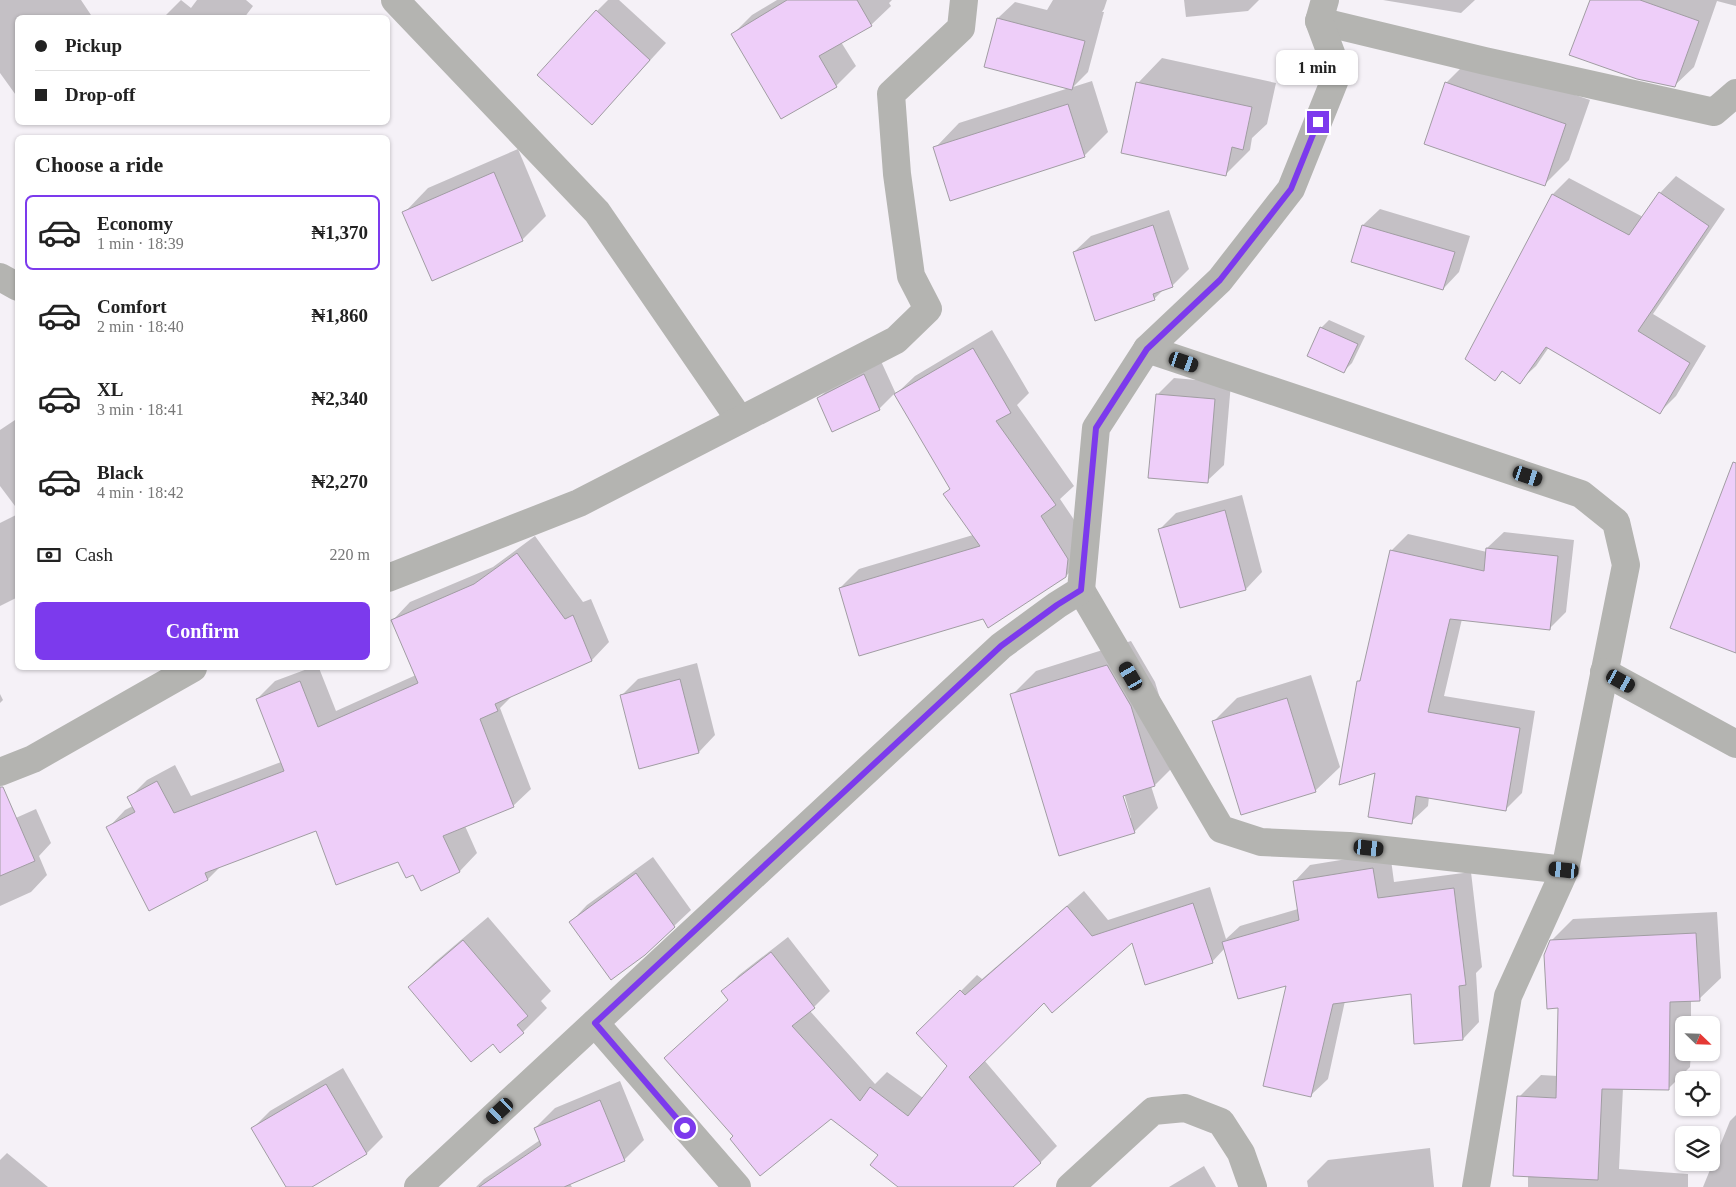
<!DOCTYPE html>
<meta charset="utf-8">
<style>
:root{--surface:#fff;--page:#f6f6f6;--text:#222;--muted:#767676;--line:#e0e0e0;--accent:#7c3aed}
body{margin:0;font-family:Georgia,serif;background:var(--page);color:var(--text);height:100vh;display:flex;flex-direction:column;font-size:19px;white-space:nowrap}
*{box-sizing:border-box;margin:0}
p{font-size:16px;color:var(--muted)}
.icon{flex:none;width:28px;height:28px;fill:none;stroke:currentColor;stroke-width:2;stroke-linecap:round;stroke-linejoin:round}
.map{position:relative;flex:1;overflow:hidden}
.panel{position:absolute;left:15px;top:135px;width:375px;height:535px;display:flex;flex-direction:column;background:var(--surface);border-radius:8px;box-shadow:0 1px 4px #0004}
.panel>*{flex:none}
.guide{position:absolute;left:15px;top:15px;width:375px;height:110px;border-radius:8px;box-shadow:0 1px 4px #0004;display:grid;align-content:center;height:110px;padding:0 20px;background:var(--surface)}
.needle{width:32px;rotate:113deg}
.fabs{position:absolute;left:1675px;top:1016px;display:grid;gap:10px}
.fabs a{display:grid;place-items:center;width:45px;height:45px;border-radius:8px;background:var(--surface);box-shadow:0 1px 4px #0004;font-size:25px}
.end{position:absolute;width:22px;height:22px;margin:-11px;border:6px solid #7c3aed;background:#fff;box-shadow:0 0 0 2px #fff}
.from{border-radius:50%}
.bubble{position:absolute;height:35px;border-radius:8px;background:var(--surface);box-shadow:0 1px 4px #0004;font-size:16px;font-weight:800;line-height:35px;text-align:center}
.car{position:absolute;width:15px;height:30px;margin:-15px -8px;border-radius:6px;box-shadow:0 0 4px 1px #0007;background:linear-gradient(#222 24%,#8ab4d8 0 40%,#222 0 76%,#8ab4d8 0 86%,#222 0)}
.guide b{display:flex;align-items:center;gap:18px;height:48px;font-size:19px}
.guide b+b{border-top:1px solid var(--line)}
.guide i{width:12px;height:12px;background:var(--text)}
ul{padding:0;list-style:none}
li{display:flex;align-items:center;gap:15px;height:75px;margin:0 10px 8px;padding:0 10px;border:2px solid transparent;border-radius:8px}
li div{flex:1}
li b{display:block;font-size:19px}
li em{font-style:normal;font-weight:800}
li.on{border-color:var(--accent)}
li>.icon{width:45px;height:45px;stroke-width:1.5}
h2{padding:0 20px;font-size:22px;line-height:60px}
.pay{display:flex;align-items:center;gap:12px;height:55px;padding:0 20px;font-size:19px}
.pay p{margin-inline-start:auto}
.action{display:flex;gap:10px;margin-top:auto;padding:10px 20px}
.action a{flex:1;height:58px;border-radius:8px;background:var(--accent);color:#fff;font-size:20px;font-weight:800;line-height:58px;text-align:center}
.map>svg:first-child{display:block}
.shadow{fill:#0003;fill-rule:evenodd}
.building{fill:#eecef9;stroke:#a19da3}
.lines{fill:none;stroke-linecap:round;stroke-linejoin:round}
.minor{stroke:#b4b4b1;stroke-width:28}
.route{stroke:#7c3aed;stroke-width:6}
</style>
<div class="map">
<svg width="1736" height="1187" viewBox="0 0 1736 1187">
<rect width="100%" height="100%" fill="#f5f1f7"/>
<!-- shadow -->
<g class="shadow">
<polygon points="0,0 81,0 93,18 18,18 18,98 0,73"/>
<polygon points="181,0 191,8 197,0 246,0 253,6 244,18 163,18"/>
<polygon points="608,0 619,0 666,43 592,124 597,11"/>
<polygon points="777,0 892,0 889,3 891,6 871,25 841,42 856,66 836,86 732,35 752,15"/>
<polygon points="1053,0 1107,0 1104,9 1102,12 1104,12 1088,72 1073,87 1092,81 1108,132 1084,156 935,148 959,123 1069,88 998,18 1015,2 1047,10"/>
<polygon points="1184,0 1259,0 1248,11 1186,17"/>
<polygon points="1383,0 1475,0 1461,13"/>
<polygon points="1591,0 1736,0 1736,6 1717,1 1694,67 1674,86"/>
<polygon points="1162,58 1276,83 1267,124 1252,138 1250,150 1226,174 1138,83"/>
<polygon points="1470,59 1590,100 1569,160 1545,184 1446,83"/>
<polygon points="518,149 546,216 522,240 404,213 428,188"/>
<polygon points="1676,176 1725,209 1653,314 1706,346 1676,396 1660,412 1549,347 1536,366 1519,382 1503,371 1495,379 1467,358 1553,194 1569,178 1643,217 1660,193"/>
<polygon points="1380,209 1470,236 1459,272 1443,289 1352,261 1363,225"/>
<polygon points="1169,210 1189,269 1172,286 1165,288 1154,299 1074,252 1091,236"/>
<polygon points="1329,320 1365,336 1352,363 1344,371 1321,328"/>
<polygon points="992,330 1029,393 1017,405 1074,486 1060,499 1087,539 1085,557 1066,576 840,588 859,569 973,535 944,494 951,488 895,393 879,409 818,399 835,382 880,359 896,394 915,376"/>
<polygon points="1174,378 1231,383 1224,465 1207,481 1158,394"/>
<polygon points="18,418 18,510 0,486 0,430"/>
<polygon points="1242,495 1262,572 1246,589 1181,606 1160,529 1176,513"/>
<polygon points="18,514 18,597 0,606 0,523"/>
<polygon points="1504,532 1574,540 1566,612 1550,628 1462,619 1444,696 1535,711 1522,793 1505,810 1429,797 1428,806 1411,822 1376,771 1358,682 1362,678 1391,551 1408,534 1487,552 1487,548"/>
<polygon points="535,536 583,602 591,599 609,642 592,660 513,695 500,708 531,789 513,806 465,826 477,853 460,871 422,890 414,873 398,860 317,830 221,866 208,879 149,909 108,828 125,810 133,806 129,798 147,780 175,765 191,796 281,762 257,699 275,681 310,668 319,668 336,711 416,675 393,620 410,602 493,567"/>
<path d="M1131 641 1155 682 1179 761 1155 785 1151 786 1158 808 1134 832 1012 695 1036 671ZM1123 790 1131 818H1129L1120 791Z"/>
<polygon points="697,663 715,735 699,752 640,767 621,696 638,679"/>
<polygon points="1311,675 1340,767 1315,791 1213,722 1237,698"/>
<polygon points="0,694 3,700 0,703"/>
<polygon points="36,809 51,843 39,856 47,875 31,892 0,906 0,825"/>
<polygon points="1390,852 1394,882 1471,872 1482,967 1476,973 1479,1022 1463,1039 1412,993 1345,1001 1328,1079 1311,1095 1287,984 1225,948 1212,962 1133,941 1044,1002 984,1060 1057,1146 1041,1162 1011,1187 900,1187 879,1155 831,1118 734,1136 665,1058 729,999 723,991 739,975 788,937 830,991 810,1011 875,1084 887,1072 923,1098 949,1066 918,1034 977,975 982,979 1084,891 1108,920 1210,887 1226,939 1240,926 1298,909 1294,882 1310,865"/>
<polygon points="653,857 691,910 674,926 571,922 587,905"/>
<polygon points="1717,912 1721,978 1699,999 1691,1000 1691,1025 1684,1025 1684,1052 1691,1052 1690,1067 1668,1089 1623,1088 1619,1169 1688,1174 1688,1187 1528,1187 1528,1176 1519,1097 1541,1075 1558,1076 1560,1007 1551,941 1573,919"/>
<polygon points="488,917 551,991 541,1001 547,1008 523,1032 493,1042 410,987 434,963"/>
<polygon points="343,1068 383,1137 366,1154 309,1187 287,1187 253,1128 270,1111"/>
<polygon points="620,1081 644,1140 624,1160 576,1180 570,1184 572,1187 476,1187 484,1179 540,1140 535,1128 555,1108"/>
<polygon points="1736,1115 1736,1187 1703,1187 1730,1121"/>
<polygon points="1430,1148 1434,1187 1308,1187 1307,1181 1328,1160"/>
<polygon points="7,1153 48,1187 0,1187 0,1160"/>
<polygon points="1204,1166 1216,1187 1169,1187"/>
</g>
<!-- building -->
<g class="building">
<polygon points="787,0 857,0 872,26 819,56 837,87 781,119 731,34"/>
<polygon points="1590,0 1640,0 1699,21 1675,87 1637,79 1569,55"/>
<polygon points="596,10 650,60 592,125 537,75"/>
<polygon points="997,18 1085,41 1072,90 984,67"/>
<polygon points="1136,82 1252,107 1243,150 1232,147 1226,176 1121,153"/>
<polygon points="1445,82 1566,124 1545,186 1424,144"/>
<polygon points="1068,104 1085,157 950,201 933,147"/>
<polygon points="494,172 523,241 432,281 402,212"/>
<polygon points="1659,192 1709,226 1638,331 1690,363 1660,414 1546,347 1520,384 1502,371 1495,381 1465,359 1552,194 1629,235"/>
<polygon points="1153,225 1173,287 1153,294 1155,300 1095,321 1073,252"/>
<polygon points="1362,225 1455,252 1443,290 1351,262"/>
<polygon points="1320,327 1358,344 1344,373 1307,356"/>
<polygon points="973,348 1011,413 996,421 1056,505 1041,516 1068,559 1066,577 988,628 983,619 859,656 839,588 980,546 943,494 950,489 894,394"/>
<polygon points="864,374 880,410 832,432 817,398"/>
<polygon points="1156,394 1215,399 1208,483 1148,478"/>
<polygon points="1733,462 1736,463 1736,653 1670,628"/>
<polygon points="1225,510 1246,590 1180,608 1158,529"/>
<polygon points="1486,548 1558,556 1550,630 1450,619 1428,712 1520,728 1506,811 1416,796 1412,824 1368,817 1375,773 1339,785 1357,681 1360,681 1390,550 1484,571"/>
<polygon points="517,553 565,619 573,615 592,661 495,704 498,711 480,719 514,807 443,836 460,872 421,891 413,875 406,878 398,862 336,885 316,831 205,873 208,880 149,911 106,827 135,812 127,797 157,781 174,813 284,771 256,699 300,681 318,727 418,683 391,620 474,584"/>
<polygon points="1107,665 1131,706 1155,786 1123,796 1135,833 1059,856 1010,694"/>
<polygon points="680,679 699,753 639,769 620,695"/>
<polygon points="1287,698 1316,792 1241,815 1212,721"/>
<polygon points="0,787 3,787 35,861 0,876"/>
<polygon points="1373,868 1378,898 1454,888 1466,985 1459,986 1463,1040 1414,1044 1411,994 1333,1004 1311,1097 1263,1086 1286,986 1238,999 1222,942 1299,920 1293,881"/>
<polygon points="636,873 675,927 645,955 611,980 569,922"/>
<polygon points="1193,903 1213,963 1145,985 1132,943 1052,1013 1044,1003 969,1077 1041,1163 1013,1187 898,1187 870,1165 878,1155 831,1119 760,1176 730,1139 733,1136 664,1058 728,1000 721,991 771,952 815,1008 792,1026 860,1101 870,1087 908,1116 947,1066 916,1033 960,990 965,995 1067,906 1092,936"/>
<polygon points="1696,933 1700,1001 1670,1002 1669,1090 1602,1089 1598,1180 1513,1176 1517,1096 1556,1098 1558,1008 1547,1009 1544,955 1550,940"/>
<polygon points="463,940 528,1016 517,1025 524,1033 500,1053 493,1044 471,1062 408,987"/>
<polygon points="326,1084 367,1154 312,1187 286,1187 251,1128"/>
<polygon points="600,1100 625,1161 564,1187 479,1187 541,1145 534,1128"/>
</g>
<g class="lines">
<!-- minor -->
<g class="minor">
<polyline points="395,0 597,212 740,420"/>
<polyline points="1319,21 1485,61 1714,112 1736,93"/>
<polyline points="0,277 18,287"/>
<polyline points="1147,349 1581,494 1616,522 1626,565 1565,870 1508,996 1476,1187"/>
<polyline points="388,578 579,503 896,340 928,309 911,276 897,174 891,94 961,28 964,0"/>
<polyline points="1081,590 1221,829 1261,842 1349,846 1565,870"/>
<polyline points="1604,672 1736,744"/>
<polyline points="0,772 33,759 193,668"/>
<polyline points="595,1023 737,1187"/>
<polyline points="418,1187 1001,646 1057,605 1081,590 1096,428 1147,349 1220,280 1291,189 1338,72 1319,21 1325,0"/>
<polyline points="1070,1187 1153,1111 1185,1108 1221,1122 1241,1153 1253,1187"/>
</g>
</g>
<g class="lines">
<!-- route -->
<polyline class="route" points="685,1128 595,1023 1001,646 1057,605 1081,590 1096,428 1147,349 1220,280 1291,189 1318,122"/>
</g>
</svg>
<div class="fabs">
<a><svg class="needle" viewBox="-14 -14 28 28"><path d="M0-13l5 13h-10z" fill="#e53935"/><path d="M0 13l5-13h-10z" fill="#767676"/></svg></a>
<a><svg class="icon" aria-label="locate" viewBox="0 0 24 24"><circle cx="12" cy="12" r="6"/><path d="M12 2v4M12 18v4M2 12h4M18 12h4"/></svg></a>
<a><svg class="icon" aria-label="layers" viewBox="0 0 24 24"><path d="M12 4l9 5-9 5-9-5zM3 14l9 5 9-5"/></svg></a>
</div>
<i class="end from" style="left:685px;top:1128px"></i>
<i class="end" style="left:1318px;top:122px"></i>
<div class="bubble" style="left:1276px;top:50px;width:82px">1 min</div>
<i class="car" style="left:1184px;top:362px;rotate:109deg"></i>
<i class="car" style="left:1528px;top:476px;rotate:108deg"></i>
<i class="car" style="left:1131px;top:676px;rotate:330deg"></i>
<i class="car" style="left:1621px;top:681px;rotate:119deg"></i>
<i class="car" style="left:1369px;top:848px;rotate:96deg"></i>
<i class="car" style="left:1564px;top:870px;rotate:276deg"></i>
<i class="car" style="left:500px;top:1111px;rotate:227deg"></i>
<div class="guide">
<b><i class="from"></i>Pickup</b>
<b><i></i>Drop-off</b>
</div>
<section class="panel">
<h2>Choose a ride</h2>
<ul>
<li class="on"><svg class="icon" aria-label="car" viewBox="0 0 24 24"><path d="M5 17H2v-5l4-1 3-4h7l3 4 3 1v5h-3M9 17h6M6 11h13"/><circle cx="7" cy="17" r="2"/><circle cx="17" cy="17" r="2"/></svg><div><b>Economy</b><p>1 min · 18:39</p></div><em>₦1,370</em></li>
<li><svg class="icon" aria-label="car" viewBox="0 0 24 24"><path d="M5 17H2v-5l4-1 3-4h7l3 4 3 1v5h-3M9 17h6M6 11h13"/><circle cx="7" cy="17" r="2"/><circle cx="17" cy="17" r="2"/></svg><div><b>Comfort</b><p>2 min · 18:40</p></div><em>₦1,860</em></li>
<li><svg class="icon" aria-label="car" viewBox="0 0 24 24"><path d="M5 17H2v-5l4-1 3-4h7l3 4 3 1v5h-3M9 17h6M6 11h13"/><circle cx="7" cy="17" r="2"/><circle cx="17" cy="17" r="2"/></svg><div><b>XL</b><p>3 min · 18:41</p></div><em>₦2,340</em></li>
<li><svg class="icon" aria-label="car" viewBox="0 0 24 24"><path d="M5 17H2v-5l4-1 3-4h7l3 4 3 1v5h-3M9 17h6M6 11h13"/><circle cx="7" cy="17" r="2"/><circle cx="17" cy="17" r="2"/></svg><div><b>Black</b><p>4 min · 18:42</p></div><em>₦2,270</em></li>
</ul>
<div class="pay"><svg class="icon" aria-label="cash" viewBox="0 0 24 24"><path d="M3 7h18v10H3z"/><circle cx="12" cy="12" r="2"/></svg>Cash<p>220 m</p></div>
<div class="action"><a>Confirm</a></div>
</section>
</div>
